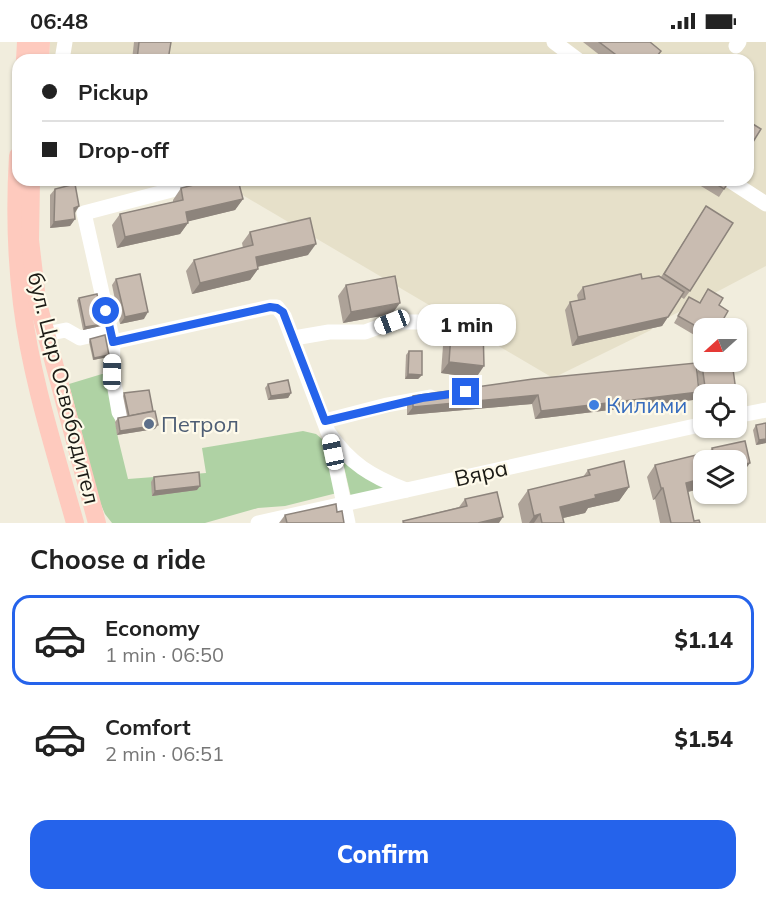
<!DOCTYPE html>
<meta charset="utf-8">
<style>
:root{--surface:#fff;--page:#f2f2f2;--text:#222;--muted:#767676;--line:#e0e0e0;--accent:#2563eb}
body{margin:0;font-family:Mulish,sans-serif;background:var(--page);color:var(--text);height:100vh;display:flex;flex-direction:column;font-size:22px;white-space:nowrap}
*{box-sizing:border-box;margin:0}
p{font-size:20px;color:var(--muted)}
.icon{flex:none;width:33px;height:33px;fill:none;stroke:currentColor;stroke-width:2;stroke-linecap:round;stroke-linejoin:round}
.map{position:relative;height:481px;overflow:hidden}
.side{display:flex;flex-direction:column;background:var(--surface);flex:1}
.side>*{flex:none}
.top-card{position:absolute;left:12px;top:12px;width:742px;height:132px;border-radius:18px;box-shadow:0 2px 4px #0004;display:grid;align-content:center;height:132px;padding:0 30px;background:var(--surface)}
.needle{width:39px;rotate:249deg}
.buttons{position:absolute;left:693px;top:276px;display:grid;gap:12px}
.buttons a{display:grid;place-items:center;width:54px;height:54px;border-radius:12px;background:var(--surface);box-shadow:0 2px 4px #0004;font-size:30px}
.end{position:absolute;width:27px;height:27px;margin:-14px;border:8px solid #2563eb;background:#fff;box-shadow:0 0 0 3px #fff}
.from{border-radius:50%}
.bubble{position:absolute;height:42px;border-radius:18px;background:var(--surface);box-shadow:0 2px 4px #0004;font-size:20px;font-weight:800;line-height:42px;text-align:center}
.car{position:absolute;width:18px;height:36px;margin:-18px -9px;border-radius:8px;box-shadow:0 0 4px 2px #0007;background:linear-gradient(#fff 24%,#345 0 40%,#fff 0 76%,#345 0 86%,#fff 0)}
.top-card b{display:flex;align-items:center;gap:21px;height:57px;font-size:22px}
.top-card b+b{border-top:2px solid var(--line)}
.top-card i{width:15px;height:15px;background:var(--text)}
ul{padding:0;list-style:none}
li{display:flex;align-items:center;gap:18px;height:90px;margin:0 12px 9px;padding:0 18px;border:3px solid transparent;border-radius:18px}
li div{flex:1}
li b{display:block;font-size:22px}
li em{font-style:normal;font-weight:800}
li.selected{border-color:var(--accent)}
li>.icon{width:54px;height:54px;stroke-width:1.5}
h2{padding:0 30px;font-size:27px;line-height:72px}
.button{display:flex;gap:12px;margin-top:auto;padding:12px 30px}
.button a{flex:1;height:69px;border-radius:18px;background:var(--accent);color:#fff;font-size:24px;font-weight:800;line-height:69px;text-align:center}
.status{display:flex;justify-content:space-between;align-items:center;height:42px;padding:0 30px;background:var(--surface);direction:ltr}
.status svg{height:16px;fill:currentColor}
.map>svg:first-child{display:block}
.built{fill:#e6e0c9}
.green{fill:#afd2a4}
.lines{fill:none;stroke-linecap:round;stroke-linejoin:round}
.minor{stroke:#fff;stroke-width:15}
.major{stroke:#fecabe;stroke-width:18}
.wall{fill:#ada298}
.shaded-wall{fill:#8d847c}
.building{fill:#c9bcb1;stroke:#8d847c;stroke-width:1.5}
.route{stroke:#2563eb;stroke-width:8}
.shop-dot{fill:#3f7fe0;stroke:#fefaea;stroke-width:2}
.service-dot{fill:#5c6f8a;stroke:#fefaea;stroke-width:2}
.labels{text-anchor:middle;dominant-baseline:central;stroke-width:4.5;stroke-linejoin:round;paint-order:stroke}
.street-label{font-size:22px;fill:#1b1a15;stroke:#fefaea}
.shop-label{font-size:22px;fill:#366cbe;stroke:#fefaea;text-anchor:start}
.service-label{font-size:22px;fill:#4e5e75;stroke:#fefaea;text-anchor:start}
</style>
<div class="status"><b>06:48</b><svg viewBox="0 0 49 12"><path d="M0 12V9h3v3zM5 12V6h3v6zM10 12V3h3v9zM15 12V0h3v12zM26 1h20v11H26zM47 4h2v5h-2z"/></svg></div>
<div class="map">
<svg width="766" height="481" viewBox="0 0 766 481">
<rect width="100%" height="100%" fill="#f1eddd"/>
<!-- built -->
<polygon class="built" points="50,0 766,0 766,224 654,283 651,288 553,336 217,138 748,138 748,18 49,18"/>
<!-- green -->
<g class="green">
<polygon points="102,332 107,332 118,396 128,437 206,431 202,406 303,389 316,392 328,402 337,451 285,464 258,466 205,481 112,481 105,472 99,458 69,342"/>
<polygon points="341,412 396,447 351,455"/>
</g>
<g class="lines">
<!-- minor -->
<g class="minor">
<polyline points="554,0 578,18"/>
<polyline points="736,4 739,0"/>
<polyline points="62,18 65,0"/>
<polyline points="729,138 766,162"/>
<path d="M202 140 84 171 113 300 270 265H277L284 274 328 390C350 422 371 434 406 448"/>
<polyline points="46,292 66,288 80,296 110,289"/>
<polyline points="294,296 329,290 365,290 392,280 430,280 439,282"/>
<polyline points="113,300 112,330 119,370 121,373 126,374"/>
<polyline points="736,374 766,368"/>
<polyline points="325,379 387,363 430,355"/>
<polyline points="330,396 348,481"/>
<polyline points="258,481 704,382"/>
</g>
<!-- major -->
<g class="major">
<polyline points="25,18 26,0"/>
<polyline points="40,18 41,0"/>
<path d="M18 114C15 163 16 213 22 262 31 336 55 409 75 481"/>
<polyline points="31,138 30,198 37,258 97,481"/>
</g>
</g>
<!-- wall -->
<g class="wall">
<polygon points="134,0 171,0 168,18 132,18"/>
<polygon points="583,0 650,0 655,18 606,18"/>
<polygon points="691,138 730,138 719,155"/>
<polygon points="181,146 243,157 235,168 188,179 188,181 180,192 117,206 112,183 120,172 173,160 173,158"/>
<polygon points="55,147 75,171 75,177 70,184 50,186 50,153"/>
<polygon points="706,164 690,249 684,257 681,255 662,284 572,304 565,268 570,260 578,258 577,253 583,245 661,235"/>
<polygon points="250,190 308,213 257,225 258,227 250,238 192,252 186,229 194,218 243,206 242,201"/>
<polygon points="116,237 144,277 120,282 112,243"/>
<polygon points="346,243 392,272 343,281 338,254"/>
<polygon points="708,247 723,256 696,294 674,281 689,255 699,261"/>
<polygon points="79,256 103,282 101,284 83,288 77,258"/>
<polygon points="452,278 476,336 441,331 444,290"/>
<polygon points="90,297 108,315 93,318 89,300"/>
<polygon points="409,309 422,333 418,337 405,337 406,313"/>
<polygon points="696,321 693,358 535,377 532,362 407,373 407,363 413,354"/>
<polygon points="702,323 734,352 704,352 704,358 701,359 697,330"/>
<polygon points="268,342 291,351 288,356 268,358 265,346"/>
<polygon points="124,351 155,387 117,393 115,380 118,376 127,374 123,354"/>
<polygon points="766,381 766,401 756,403 753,388 756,383"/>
<polygon points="712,406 742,432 704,418 704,446 688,450 694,479 700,481 660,481 655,457 653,458 647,435 655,423 709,410"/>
<polygon points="588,428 629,445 619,459 588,466 585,471 563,476 564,481 522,481 518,462 528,448 583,435"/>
<polygon points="154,435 197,448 152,454 151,440"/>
<polygon points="465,457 499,481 402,481 403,479 459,465"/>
<polygon points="337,470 344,481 279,481 285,473"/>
</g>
<!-- shaded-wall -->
<g class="shaded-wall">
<polygon points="243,157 235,168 178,182 186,170"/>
<polygon points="79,164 75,171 69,172 74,166"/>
<polygon points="75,177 70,184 50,186 54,180"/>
<polygon points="188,181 180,192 117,206 125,195"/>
<polygon points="316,202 308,213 248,227 256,215"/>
<polygon points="258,227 250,238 192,252 200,241"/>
<polygon points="400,261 392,272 343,281 351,270"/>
<polygon points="148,270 144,277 120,282 125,275"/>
<polygon points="668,275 662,284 572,304 578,295"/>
<polygon points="103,282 101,284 83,288 85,285"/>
<polygon points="720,283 717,286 704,286"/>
<polygon points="701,287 704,287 704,292 696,294"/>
<polygon points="109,313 108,315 93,318 94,316"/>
<polygon points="449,320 484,324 476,336 441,331"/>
<polygon points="408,332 422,333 418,337 405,337"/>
<polygon points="736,349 734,352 705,352"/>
<polygon points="699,350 693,358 535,377 541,369"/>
<polygon points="291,351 288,356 268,358 271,354"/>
<polygon points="538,353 532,362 407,373 413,365"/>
<polygon points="158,383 155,387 117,393 120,389"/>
<polygon points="766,397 766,401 756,403 759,398"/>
<polygon points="750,421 742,432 736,433 736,424"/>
<polygon points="704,436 704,446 678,452 686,441"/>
<polygon points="200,444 197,448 152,454 155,449"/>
<polygon points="629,445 619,459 588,466 585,471 550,479 560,465 595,453"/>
<polygon points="661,446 663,446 655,457 653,458"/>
<polygon points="540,472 534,481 529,481 534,474"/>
<polygon points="503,475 499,481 478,481"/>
</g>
<!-- building -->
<g class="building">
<polygon points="139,0 171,0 168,18 137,18"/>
<polygon points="599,0 650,0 661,9 654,18 623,18"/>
<polygon points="748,79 761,87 748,108"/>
<polygon points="215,138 238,138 243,157 186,170 188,181 125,195 120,172 183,158 181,146"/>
<polygon points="710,138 730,138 724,147"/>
<polygon points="75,142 79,164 74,166 75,177 54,180 55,147"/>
<polygon points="706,164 733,181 690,249 664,232"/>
<polygon points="310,176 316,202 256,215 258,227 200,241 194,218 253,203 250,190"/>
<polygon points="140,232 148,270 125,275 116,237"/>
<polygon points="641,232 642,237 659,234 684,250 668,275 578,295 570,260 585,257 583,245"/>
<polygon points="395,234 400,261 351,270 346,243"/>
<polygon points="708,247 723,256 719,263 728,269 720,283 701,287 678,274 689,255 700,261"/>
<polygon points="97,252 103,282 85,285 79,256"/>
<polygon points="452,278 483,285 484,324 449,320"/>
<polygon points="105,293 109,313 94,316 90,297"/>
<polygon points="409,309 422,309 422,333 408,332"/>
<polygon points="720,320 732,320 736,349 706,352 702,323"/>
<polygon points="696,321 699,350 541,369 538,353 413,365 413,354 533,337"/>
<polygon points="288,338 291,351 271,354 268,342"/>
<polygon points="149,348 153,369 129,374 124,351"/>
<polygon points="155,369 158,383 120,389 118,376"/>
<polygon points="766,381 766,397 759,398 756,383"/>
<polygon points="745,399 750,421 736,424 736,418 704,418 704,436 686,441 694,479 699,478 700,481 671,481 663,446 661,446 655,423 713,409 712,406"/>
<polygon points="624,419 629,445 595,453 596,456 560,465 564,481 542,481 540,472 534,474 528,448 590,433 588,428"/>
<polygon points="199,430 200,444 155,449 154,435"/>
<polygon points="497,450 503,475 478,481 404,481 403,479 467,464 465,457"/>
<polygon points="336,462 337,470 342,469 344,481 287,481 285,473"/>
</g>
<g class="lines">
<!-- route -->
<polyline class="route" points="106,269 113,300 270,265 277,266 283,270 325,379 422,356 466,350"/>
</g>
<!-- markers -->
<circle class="shop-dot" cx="594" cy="363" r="6"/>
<circle class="service-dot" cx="149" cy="382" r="6"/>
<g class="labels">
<!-- street labels -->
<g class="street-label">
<text transform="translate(64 346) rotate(76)">бул. Цар Освободител</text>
<text transform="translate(481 431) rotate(-13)">Вяра</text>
</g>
<!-- shop labels -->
<g class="shop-label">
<text x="606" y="363">Килими</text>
</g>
<!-- service labels -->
<g class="service-label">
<text x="161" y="382">Петрол</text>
</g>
</g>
</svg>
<div class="buttons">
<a><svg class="needle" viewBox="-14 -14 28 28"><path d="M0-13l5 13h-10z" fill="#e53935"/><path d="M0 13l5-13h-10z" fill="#767676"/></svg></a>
<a><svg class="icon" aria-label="locate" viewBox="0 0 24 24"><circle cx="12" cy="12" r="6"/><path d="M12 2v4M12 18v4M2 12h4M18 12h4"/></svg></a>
<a><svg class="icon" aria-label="layers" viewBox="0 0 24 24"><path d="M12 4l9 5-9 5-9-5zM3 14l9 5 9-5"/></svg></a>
</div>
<i class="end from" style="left:106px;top:269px"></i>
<i class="end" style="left:466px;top:350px"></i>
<div class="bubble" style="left:417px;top:262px;width:99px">1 min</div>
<i class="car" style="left:392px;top:280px;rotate:249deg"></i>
<i class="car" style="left:112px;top:330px;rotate:1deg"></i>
<i class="car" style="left:333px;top:410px;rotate:348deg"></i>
<div class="top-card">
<b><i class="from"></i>Pickup</b>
<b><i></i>Drop-off</b>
</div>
</div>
<section class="side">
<h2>Choose a ride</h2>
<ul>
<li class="selected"><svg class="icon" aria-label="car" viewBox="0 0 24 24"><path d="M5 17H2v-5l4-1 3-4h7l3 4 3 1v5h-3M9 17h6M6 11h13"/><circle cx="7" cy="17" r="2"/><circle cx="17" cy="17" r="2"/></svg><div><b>Economy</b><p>1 min · 06:50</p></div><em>$1.14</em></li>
<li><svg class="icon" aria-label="car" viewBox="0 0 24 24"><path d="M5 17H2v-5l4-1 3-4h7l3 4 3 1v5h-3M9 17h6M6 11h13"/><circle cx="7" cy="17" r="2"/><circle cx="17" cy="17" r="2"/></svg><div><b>Comfort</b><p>2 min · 06:51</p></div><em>$1.54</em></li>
</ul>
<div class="button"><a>Confirm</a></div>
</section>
